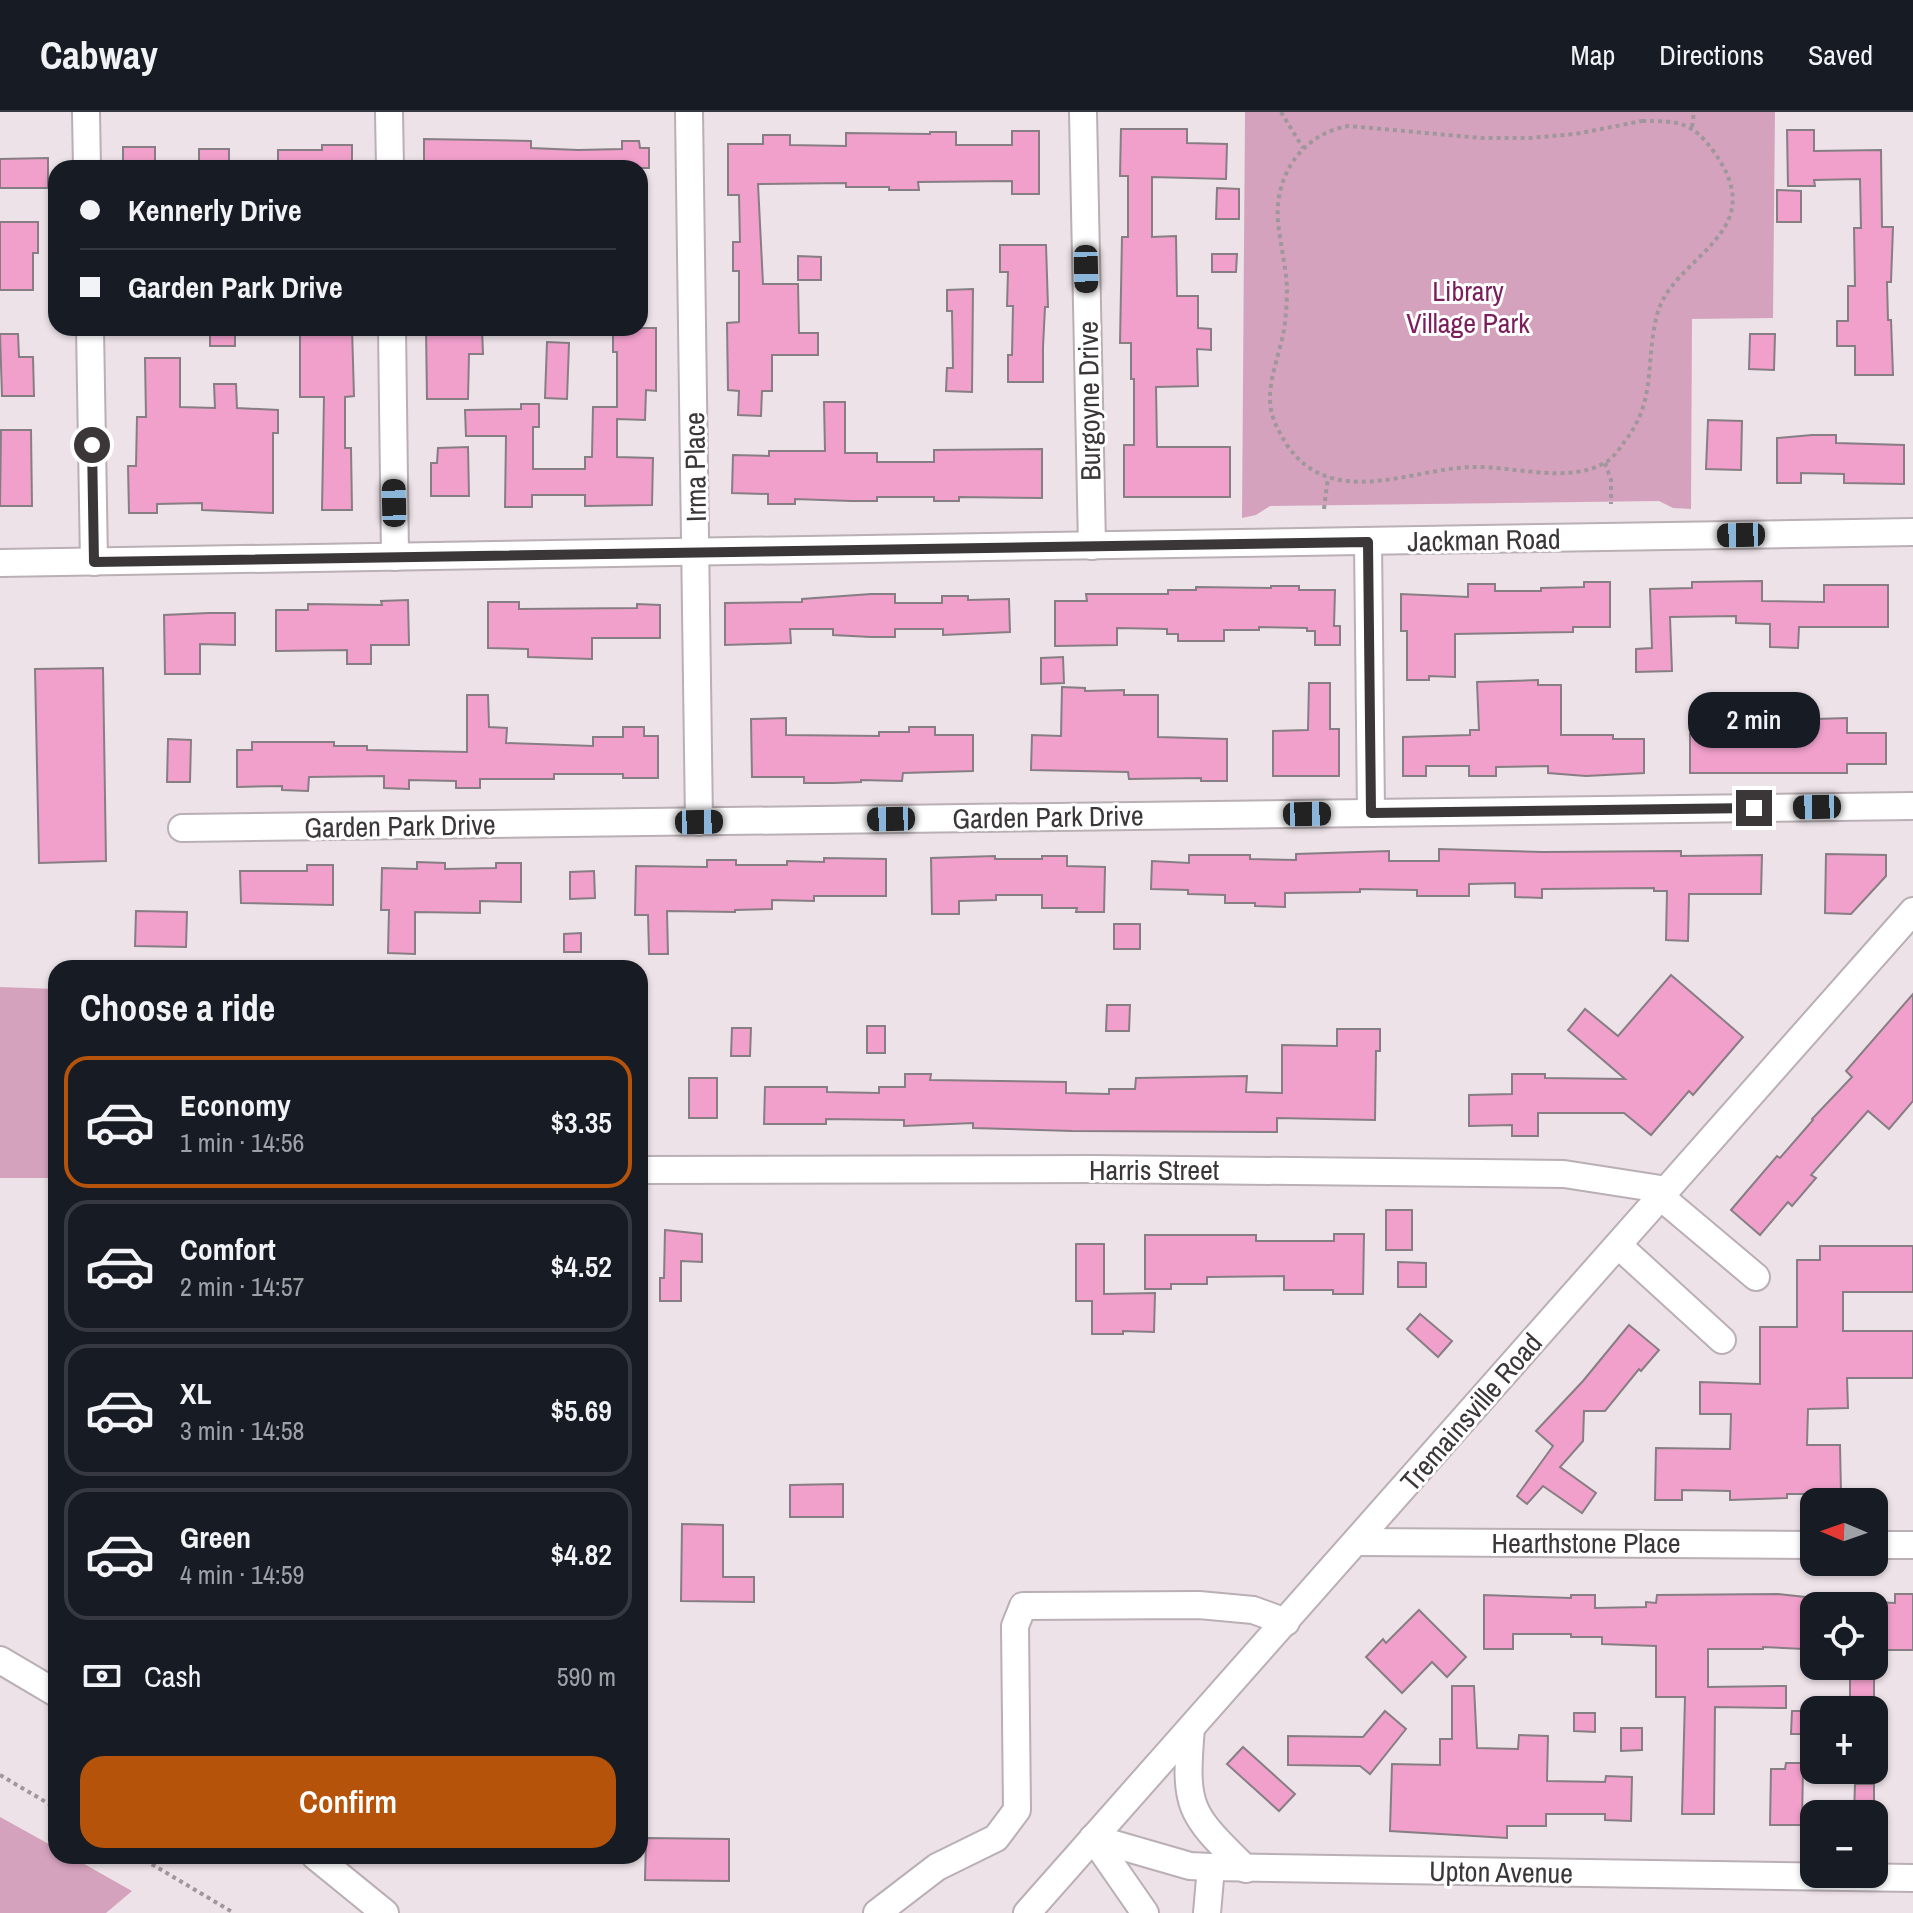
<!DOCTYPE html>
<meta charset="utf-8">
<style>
:root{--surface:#171b24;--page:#20242c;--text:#f1f3f6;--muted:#9ea1a6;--line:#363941;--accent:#b45309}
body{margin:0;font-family:"Archivo Narrow",sans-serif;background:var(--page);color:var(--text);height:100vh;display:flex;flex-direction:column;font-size:30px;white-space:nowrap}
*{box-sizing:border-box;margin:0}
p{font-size:26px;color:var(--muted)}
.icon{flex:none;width:44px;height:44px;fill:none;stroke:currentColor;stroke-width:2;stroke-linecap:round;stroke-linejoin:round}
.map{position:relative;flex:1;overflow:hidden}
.side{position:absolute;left:48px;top:848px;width:600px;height:904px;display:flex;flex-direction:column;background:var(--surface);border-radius:24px;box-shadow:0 2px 6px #0004}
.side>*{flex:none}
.top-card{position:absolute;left:48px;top:48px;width:600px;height:176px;border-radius:24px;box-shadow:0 2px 6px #0004;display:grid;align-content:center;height:176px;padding:0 32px;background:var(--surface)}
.needle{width:52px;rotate:272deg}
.controls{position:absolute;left:1800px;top:1376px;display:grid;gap:16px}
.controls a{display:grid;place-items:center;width:88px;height:88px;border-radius:16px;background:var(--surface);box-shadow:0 2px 6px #0004;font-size:40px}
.end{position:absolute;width:36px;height:36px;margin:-18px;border:10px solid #3b3739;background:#fff;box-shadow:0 0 0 4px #fff}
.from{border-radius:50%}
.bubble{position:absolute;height:56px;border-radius:24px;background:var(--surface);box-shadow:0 2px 6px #0004;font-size:26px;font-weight:600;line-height:56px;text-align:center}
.car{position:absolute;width:24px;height:48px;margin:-24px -12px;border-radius:10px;box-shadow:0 0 6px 2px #0007;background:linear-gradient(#222 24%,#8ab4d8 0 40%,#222 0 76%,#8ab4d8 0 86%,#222 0)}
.top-card b{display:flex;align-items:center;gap:28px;height:76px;font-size:30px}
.top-card b+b{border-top:2px solid var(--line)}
.top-card i{width:20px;height:20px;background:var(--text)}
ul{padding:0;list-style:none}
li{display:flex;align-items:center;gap:24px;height:132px;margin:0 16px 12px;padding:0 16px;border:4px solid var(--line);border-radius:24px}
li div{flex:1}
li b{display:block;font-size:30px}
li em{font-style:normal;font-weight:600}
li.current{border-color:var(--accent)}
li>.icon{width:72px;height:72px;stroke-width:1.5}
h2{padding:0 32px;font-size:36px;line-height:96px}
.pay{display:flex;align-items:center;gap:20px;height:88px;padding:0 32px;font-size:30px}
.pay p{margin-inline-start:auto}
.action{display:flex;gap:16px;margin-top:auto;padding:16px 32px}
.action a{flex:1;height:92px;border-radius:24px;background:var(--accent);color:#fff;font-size:32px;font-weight:600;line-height:92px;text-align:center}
header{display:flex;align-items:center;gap:48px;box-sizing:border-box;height:112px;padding:0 40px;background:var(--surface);border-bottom:2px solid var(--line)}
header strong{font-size:38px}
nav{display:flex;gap:44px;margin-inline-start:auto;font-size:28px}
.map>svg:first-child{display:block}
.green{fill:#d5a2bd}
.building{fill:#f1a0cc;stroke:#877e83;stroke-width:2}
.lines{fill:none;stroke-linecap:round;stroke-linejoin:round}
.minor-casing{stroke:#b9afb4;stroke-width:30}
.path{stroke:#9f979b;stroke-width:4;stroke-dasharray:4 4;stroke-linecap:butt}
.minor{stroke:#fff;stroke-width:26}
.route{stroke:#3b3739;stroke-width:10}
.labels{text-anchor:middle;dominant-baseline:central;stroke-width:6;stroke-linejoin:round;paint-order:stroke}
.park-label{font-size:28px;fill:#7b1f5a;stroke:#fff}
.street-label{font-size:28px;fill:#3b3739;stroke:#fff}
</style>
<header>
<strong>Cabway</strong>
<nav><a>Map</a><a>Directions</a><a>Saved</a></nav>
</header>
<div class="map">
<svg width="1913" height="1801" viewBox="0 0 1913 1801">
<rect width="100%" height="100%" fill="#ece2e7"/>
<!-- green -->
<g class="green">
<polygon points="1245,0 1775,0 1773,206 1692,207 1691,397 1673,396 1659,389 1270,394 1256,403 1242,406"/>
<polygon points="0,875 56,877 56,1066 0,1066"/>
<polygon points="0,1705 56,1736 56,1744 70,1744 132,1779 106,1801 0,1801"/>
</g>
<!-- building -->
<g class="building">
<polygon points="1121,17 1187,17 1187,31 1227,32 1226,67 1152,65 1152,125 1176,124 1177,184 1198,184 1198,216 1211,217 1211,238 1197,237 1198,274 1156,275 1157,335 1230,335 1230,385 1124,385 1124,333 1134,333 1134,267 1131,267 1131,231 1120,231 1122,125 1128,125 1128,64 1120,64"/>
<polygon points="1787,18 1814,18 1814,39 1881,38 1882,115 1893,115 1891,170 1887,170 1888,208 1891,208 1893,263 1855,263 1855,234 1837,234 1837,209 1848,209 1848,174 1855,174 1854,116 1861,116 1860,67 1814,68 1815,74 1788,74"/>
<polygon points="1012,19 1039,19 1039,82 1012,82 1012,69 918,70 919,78 889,78 889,75 846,75 846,71 758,72 763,172 798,172 799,221 818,221 818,243 772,243 772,279 762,279 761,304 738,303 739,279 728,278 727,211 739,210 739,159 733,159 733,130 740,130 739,83 728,83 728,32 763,32 763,23 790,23 790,33 846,34 846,21 930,22 930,20 956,20 956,33 1012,33"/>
<polygon points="424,27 531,29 531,36 578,38 622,37 622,29 639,29 640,36 649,36 649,56 424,56"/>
<polygon points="322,33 352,33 352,56 278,56 278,38 322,38"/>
<rect x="123" y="35" width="32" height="21"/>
<rect x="199" y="37" width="30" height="19"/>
<polygon points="48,46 48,76 0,76 0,47"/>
<polygon points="1217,76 1239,77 1239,107 1216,107"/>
<polygon points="1777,78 1801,79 1801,110 1777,110"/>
<polygon points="0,110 38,110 38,141 33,141 33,178 0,178"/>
<polygon points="1000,133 1046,133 1048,195 1045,195 1043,235 1043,270 1008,270 1008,243 1012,243 1013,194 1007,194 1008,160 1000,160"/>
<polygon points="1212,142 1237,142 1236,160 1212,160"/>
<polygon points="798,144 821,145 821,168 798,168"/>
<polygon points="973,177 972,280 946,279 947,256 953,256 952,199 947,199 947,178"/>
<rect x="210" y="216" width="25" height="18"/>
<polygon points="352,216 354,284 345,285 345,336 351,336 352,398 322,398 324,285 300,285 300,217"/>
<polygon points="426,216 482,216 483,242 469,242 468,287 427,287"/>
<polygon points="613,216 656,216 656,279 646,278 645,308 617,307 617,345 653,346 652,393 585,394 585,383 532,383 532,395 505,395 506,324 466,324 465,298 521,297 521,292 539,292 539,315 533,315 533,357 585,357 585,345 592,345 593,295 617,295 617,240 613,240"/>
<polygon points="0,222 18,222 19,245 33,245 34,284 2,284"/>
<polygon points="1750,222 1775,222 1774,258 1749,257"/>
<polygon points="547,230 569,231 567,287 545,286"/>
<polygon points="145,246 180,246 180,295 215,296 214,272 236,272 237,296 278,298 278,321 273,321 273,401 202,398 202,391 157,392 157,401 129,401 128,354 136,354 137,305 146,305"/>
<polygon points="824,290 845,290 845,341 877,341 877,350 934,350 934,338 1042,337 1042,386 959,385 959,389 934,389 934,385 877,385 877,389 851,389 795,387 795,392 768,392 768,382 732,381 733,343 769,344 769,339 825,339"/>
<polygon points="1708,308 1742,309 1741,358 1706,357"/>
<polygon points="1,318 31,318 32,394 0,394"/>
<polygon points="1812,323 1836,323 1836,331 1904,333 1904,372 1844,371 1844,362 1801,361 1801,371 1777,371 1777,326"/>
<polygon points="468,335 469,384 431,384 431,351 437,351 438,336"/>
<polygon points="1762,469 1762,489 1824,490 1824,473 1888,473 1888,515 1799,515 1798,536 1770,535 1770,512 1736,511 1736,504 1670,505 1672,559 1636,560 1636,537 1652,536 1650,477 1692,476 1692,470"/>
<polygon points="1584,470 1610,470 1610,515 1573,515 1573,520 1455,522 1455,565 1429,564 1429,568 1407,568 1407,519 1401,519 1401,482 1468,485 1468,472 1495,472 1495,479 1541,479 1541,476 1584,475"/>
<polygon points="1271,474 1299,474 1299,478 1335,478 1334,514 1340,514 1340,533 1315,533 1315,519 1307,519 1307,516 1259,515 1259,518 1224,518 1224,529 1178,529 1178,522 1167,522 1167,517 1117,516 1117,533 1055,534 1055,489 1087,489 1086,482 1168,482 1168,478 1196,478 1196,475 1271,476"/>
<polygon points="871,482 895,482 895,491 942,491 942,484 968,484 968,488 1009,487 1010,520 943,523 943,517 895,517 895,525 871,525 833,523 833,517 790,517 791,531 725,533 725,491 802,490 802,487"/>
<polygon points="408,488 409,533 371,533 371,552 347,552 347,538 276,539 276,498 308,498 308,492 382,493 381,489"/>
<polygon points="488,490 519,490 519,497 637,496 637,492 660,493 660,526 592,526 592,547 528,545 528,537 488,536"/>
<polygon points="209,501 235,501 235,533 200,532 200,562 165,562 164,503"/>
<polygon points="1063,545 1064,571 1041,572 1041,546"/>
<polygon points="103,556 106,749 39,751 35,557"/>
<polygon points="1538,568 1538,573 1561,573 1561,623 1613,623 1613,627 1644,627 1644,661 1586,664 1548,661 1548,654 1496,655 1496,664 1469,664 1469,654 1426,654 1426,664 1403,664 1403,625 1470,623 1470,618 1479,618 1477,570"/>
<polygon points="1309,571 1330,571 1330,617 1339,617 1339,664 1273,664 1273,619 1308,618"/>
<polygon points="1062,575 1085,576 1085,579 1124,578 1124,583 1158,583 1158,625 1227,627 1227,669 1201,669 1201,666 1129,667 1128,660 1031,658 1032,623 1061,624"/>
<polygon points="467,583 488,583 489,615 507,616 506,631 593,634 593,625 623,625 623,615 644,615 644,624 658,624 658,666 623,666 623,662 554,662 554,667 480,667 480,676 456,676 456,669 409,668 409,677 384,676 384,664 309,665 308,679 282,678 282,674 237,675 237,638 252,638 252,630 334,630 334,634 367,634 367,638 467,640"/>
<polygon points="1768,589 1768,625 1815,624 1815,607 1847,606 1847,621 1886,621 1886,652 1847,652 1847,661 1690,661 1690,622 1714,622 1712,591"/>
<polygon points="786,606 786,623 879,624 879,620 909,620 909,615 935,615 935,623 973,623 973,659 903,661 902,669 861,668 861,670 833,671 804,671 804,665 752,665 751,607"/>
<polygon points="168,627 191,628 190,670 167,670"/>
<polygon points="1439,737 1543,740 1681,739 1681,744 1762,743 1761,782 1689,782 1688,829 1666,828 1667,779 1654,779 1654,776 1542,777 1542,786 1515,785 1515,771 1469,772 1469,784 1417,784 1417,778 1360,777 1360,780 1285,781 1285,795 1255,794 1255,791 1225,791 1225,783 1188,782 1188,778 1151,777 1152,749 1189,751 1189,743 1250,743 1250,747 1296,748 1296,742 1389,739 1389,749 1439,749"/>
<polygon points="1826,742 1886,743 1886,764 1851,802 1825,801"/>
<polygon points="995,744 995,747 1042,747 1042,744 1067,744 1067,754 1105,755 1104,800 1076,800 1077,796 1042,796 1042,783 996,783 996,788 959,789 959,802 932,802 931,746"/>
<polygon points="824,746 886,747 886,784 814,784 814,789 772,788 772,797 735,798 735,800 667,799 668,842 649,842 648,803 635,803 636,754 707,755 707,748 736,748 736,753 787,753 787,749 824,750"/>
<polygon points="417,750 445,751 445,757 496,756 496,751 521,751 521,790 480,789 480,801 415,800 415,842 388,841 389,798 381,798 382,756 417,757"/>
<polygon points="307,753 333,753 333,793 241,791 240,759 307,759"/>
<polygon points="594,759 595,786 570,787 570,760"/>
<polygon points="136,799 187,800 186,835 135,834"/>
<rect x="1114" y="812" width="26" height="25"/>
<polygon points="581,821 581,840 564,840 564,822"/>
<polygon points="1671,863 1743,925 1693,983 1689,979 1651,1023 1624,1001 1538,1001 1538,1024 1512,1024 1512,1013 1469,1014 1469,983 1512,982 1512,962 1545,962 1545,966 1625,967 1568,918 1585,897 1618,924"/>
<polygon points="1913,882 1913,989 1889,1017 1868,999 1811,1063 1816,1066 1792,1094 1788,1090 1760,1123 1731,1098 1777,1044 1780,1046 1813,1008 1812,1007 1852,965 1846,959"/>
<polygon points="1107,893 1130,893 1129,919 1106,919"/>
<rect x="867" y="914" width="18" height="27"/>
<polygon points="732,916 751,916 750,944 731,944"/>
<polygon points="1337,917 1380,917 1380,939 1376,939 1375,1008 1277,1006 1277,1020 1072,1019 973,1016 973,1011 904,1014 904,1008 826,1007 826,1012 764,1012 765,975 827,975 827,980 879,981 879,975 905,975 905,962 931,962 930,968 1066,970 1066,981 1109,982 1109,977 1135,977 1136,966 1247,964 1246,980 1282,981 1282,933 1337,934"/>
<rect x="689" y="966" width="28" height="40"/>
<rect x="1386" y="1098" width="26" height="40"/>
<polygon points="665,1118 702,1122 702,1150 681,1149 681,1189 660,1189 660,1166 664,1166"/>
<polygon points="1334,1122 1364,1122 1363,1182 1333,1182 1333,1178 1284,1178 1284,1164 1207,1165 1207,1172 1171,1172 1171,1177 1145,1177 1145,1123 1256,1123 1256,1129 1334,1129"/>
<polygon points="1076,1132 1104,1132 1104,1182 1155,1181 1154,1220 1123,1219 1123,1222 1092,1222 1092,1189 1076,1189"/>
<polygon points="1820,1134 1913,1134 1913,1180 1843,1180 1843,1219 1913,1219 1913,1266 1847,1266 1848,1296 1808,1297 1807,1333 1840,1333 1841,1382 1787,1382 1787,1386 1730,1388 1730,1379 1682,1378 1682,1388 1655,1388 1656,1336 1730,1337 1731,1302 1700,1302 1700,1270 1760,1272 1760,1215 1797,1215 1797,1148 1820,1148"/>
<polygon points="1398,1150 1426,1151 1426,1175 1398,1175"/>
<polygon points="1420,1202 1452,1229 1438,1245 1407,1217"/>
<polygon points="1629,1213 1659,1238 1641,1259 1639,1257 1605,1299 1584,1299 1583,1329 1560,1355 1596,1381 1582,1401 1543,1374 1527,1392 1517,1384 1553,1334 1536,1319 1583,1269"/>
<polygon points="843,1372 843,1405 790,1405 790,1373"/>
<polygon points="682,1412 723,1413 723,1465 754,1465 754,1490 681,1489"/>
<polygon points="1778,1482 1814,1486 1814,1534 1804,1534 1804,1537 1763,1535 1763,1537 1708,1537 1708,1575 1786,1574 1786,1596 1715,1595 1714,1702 1682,1702 1685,1585 1656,1585 1656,1534 1602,1532 1602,1525 1571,1525 1571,1522 1513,1522 1513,1537 1484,1537 1484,1483 1571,1486 1571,1483 1595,1483 1595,1496 1646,1495 1646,1490 1656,1491 1657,1483"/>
<polygon points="1895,1482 1913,1482 1913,1538 1874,1538 1874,1490 1895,1491"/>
<polygon points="1419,1498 1466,1545 1447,1565 1432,1550 1402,1581 1366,1545 1383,1527 1386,1531"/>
<rect x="1850" y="1554" width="24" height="41"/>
<polygon points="1452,1574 1474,1574 1477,1636 1518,1637 1519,1623 1548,1624 1547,1669 1605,1670 1606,1664 1632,1665 1631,1709 1605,1708 1605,1702 1546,1702 1546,1714 1507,1714 1507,1726 1390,1719 1392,1652 1440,1653 1440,1627 1452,1627"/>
<polygon points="1385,1599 1406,1617 1370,1662 1360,1654 1288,1653 1288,1624 1363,1625"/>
<polygon points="1792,1599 1814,1599 1814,1622 1791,1622"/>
<polygon points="1574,1601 1595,1601 1595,1620 1574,1619"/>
<polygon points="1621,1616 1642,1616 1642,1638 1621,1639"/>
<polygon points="1243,1635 1295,1682 1279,1699 1227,1652"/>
<polygon points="1786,1651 1803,1651 1802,1713 1770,1713 1771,1657 1785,1657"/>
<polygon points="1855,1672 1874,1672 1874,1702 1854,1702"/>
<polygon points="646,1726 729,1727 729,1769 645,1768"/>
</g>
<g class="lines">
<defs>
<g id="minor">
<polyline points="86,0 87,56"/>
<polyline points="389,0 390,56"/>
<polyline points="689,0 699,710"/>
<polyline points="1083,0 1092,434"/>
<polyline points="90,216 94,450"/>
<polyline points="392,216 395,445"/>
<polyline points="1368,430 1371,701"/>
<polyline points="0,451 1913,420"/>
<polyline points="182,716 1913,694"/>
<polyline points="640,1058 1094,1057 1564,1062 1667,1078"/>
<polyline points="1661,1085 1756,1165"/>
<polyline points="1618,1133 1722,1228"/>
<polyline points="1357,1430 1814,1433"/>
<polyline points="1874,1433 1913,1433"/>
<polyline points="0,1548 56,1581"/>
<path d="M1191 1616C1184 1697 1189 1701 1246 1757"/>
<polyline points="1093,1726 1190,1754 1211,1755 1913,1766"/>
<polyline points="1093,1726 1145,1801"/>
<polyline points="315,1744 385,1801"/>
<polyline points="877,1801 937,1755 996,1726 1017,1698 1015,1514 1023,1494 1199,1493 1253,1498 1286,1510"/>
<polyline points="1027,1801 1913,799"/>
<polyline points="1207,1801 1211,1755"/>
</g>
</defs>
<!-- minor casing -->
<use href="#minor" class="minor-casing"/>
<!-- path -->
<g class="path">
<polyline points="1281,0 1303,36"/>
<path d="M1642 9C1678 9 1692 9 1714 40 1774 123 1672 143 1657 203 1645 249 1657 288 1625 329 1619 337 1613 347 1604 351 1568 372 1513 354 1473 355 1412 356 1332 399 1287 333 1277 317 1269 302 1270 283 1271 261 1280 240 1284 218 1286 204 1287 190 1287 176 1286 154 1280 132 1278 110 1274 63 1303 21 1349 14L1481 26H1529L1575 22Z"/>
<polyline points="1692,15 1694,0"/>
<polyline points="1605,351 1611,368 1611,392"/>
<polyline points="1324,397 1328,365"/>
<polyline points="0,1663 56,1696"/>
<polyline points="138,1744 234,1801"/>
</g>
<!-- minor -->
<use href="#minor" class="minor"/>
</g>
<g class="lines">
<!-- route -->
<polyline class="route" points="92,333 94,450 1368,430 1371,701 1754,696"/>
</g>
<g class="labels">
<!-- park labels -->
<g class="park-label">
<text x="1468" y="179">Library<tspan x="1468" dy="32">Village Park</tspan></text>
</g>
<!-- street labels -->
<g class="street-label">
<text transform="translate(1089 289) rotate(-91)">Burgoyne Drive</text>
<text transform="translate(695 355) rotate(-91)">Irma Place</text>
<text transform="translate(1484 428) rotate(-1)">Jackman Road</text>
<text transform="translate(1048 705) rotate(-1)">Garden Park Drive</text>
<text transform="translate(400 714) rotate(-1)">Garden Park Drive</text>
<text x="1154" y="1058">Harris Street</text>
<text transform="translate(1471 1300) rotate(-49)">Tremainsville Road</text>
<text x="1586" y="1431">Hearthstone Place</text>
<text transform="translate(1501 1760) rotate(1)">Upton Avenue</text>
</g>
</g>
</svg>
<div class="controls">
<a><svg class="needle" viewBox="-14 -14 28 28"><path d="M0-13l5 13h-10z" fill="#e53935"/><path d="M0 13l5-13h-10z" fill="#9ea1a6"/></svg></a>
<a><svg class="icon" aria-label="locate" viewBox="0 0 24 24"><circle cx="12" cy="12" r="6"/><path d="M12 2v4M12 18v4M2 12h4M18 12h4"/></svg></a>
<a>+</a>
<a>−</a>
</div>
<i class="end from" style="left:92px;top:333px"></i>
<i class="end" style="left:1754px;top:696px"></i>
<div class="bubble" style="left:1688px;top:580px;width:132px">2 min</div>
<i class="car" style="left:1086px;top:157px;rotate:179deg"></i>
<i class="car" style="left:394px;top:391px;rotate:359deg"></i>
<i class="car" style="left:1741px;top:423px;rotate:269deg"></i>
<i class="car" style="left:1817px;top:695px;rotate:269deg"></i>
<i class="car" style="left:1307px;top:702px;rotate:89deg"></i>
<i class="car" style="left:891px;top:707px;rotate:269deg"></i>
<i class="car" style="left:699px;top:710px;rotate:89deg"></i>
<div class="top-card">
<b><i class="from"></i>Kennerly Drive</b>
<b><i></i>Garden Park Drive</b>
</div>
<section class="side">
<h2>Choose a ride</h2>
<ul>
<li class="current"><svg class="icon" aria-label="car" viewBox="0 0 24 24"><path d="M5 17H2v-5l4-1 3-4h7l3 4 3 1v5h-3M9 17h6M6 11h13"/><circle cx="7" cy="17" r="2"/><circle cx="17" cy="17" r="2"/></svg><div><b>Economy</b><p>1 min · 14:56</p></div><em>$3.35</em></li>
<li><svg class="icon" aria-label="car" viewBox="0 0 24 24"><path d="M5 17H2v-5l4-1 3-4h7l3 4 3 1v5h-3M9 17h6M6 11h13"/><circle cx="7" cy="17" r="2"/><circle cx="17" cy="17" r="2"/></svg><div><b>Comfort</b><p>2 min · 14:57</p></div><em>$4.52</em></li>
<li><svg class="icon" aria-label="car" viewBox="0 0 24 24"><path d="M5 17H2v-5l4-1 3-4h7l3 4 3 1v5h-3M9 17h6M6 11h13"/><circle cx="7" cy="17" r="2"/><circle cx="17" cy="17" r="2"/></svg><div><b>XL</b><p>3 min · 14:58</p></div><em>$5.69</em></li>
<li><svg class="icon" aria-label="car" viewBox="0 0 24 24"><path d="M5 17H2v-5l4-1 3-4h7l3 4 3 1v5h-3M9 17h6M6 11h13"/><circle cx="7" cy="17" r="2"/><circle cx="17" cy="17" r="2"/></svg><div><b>Green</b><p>4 min · 14:59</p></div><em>$4.82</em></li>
</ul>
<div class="pay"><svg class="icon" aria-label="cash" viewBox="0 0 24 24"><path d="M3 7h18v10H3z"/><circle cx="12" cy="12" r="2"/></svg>Cash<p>590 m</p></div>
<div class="action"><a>Confirm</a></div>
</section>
</div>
